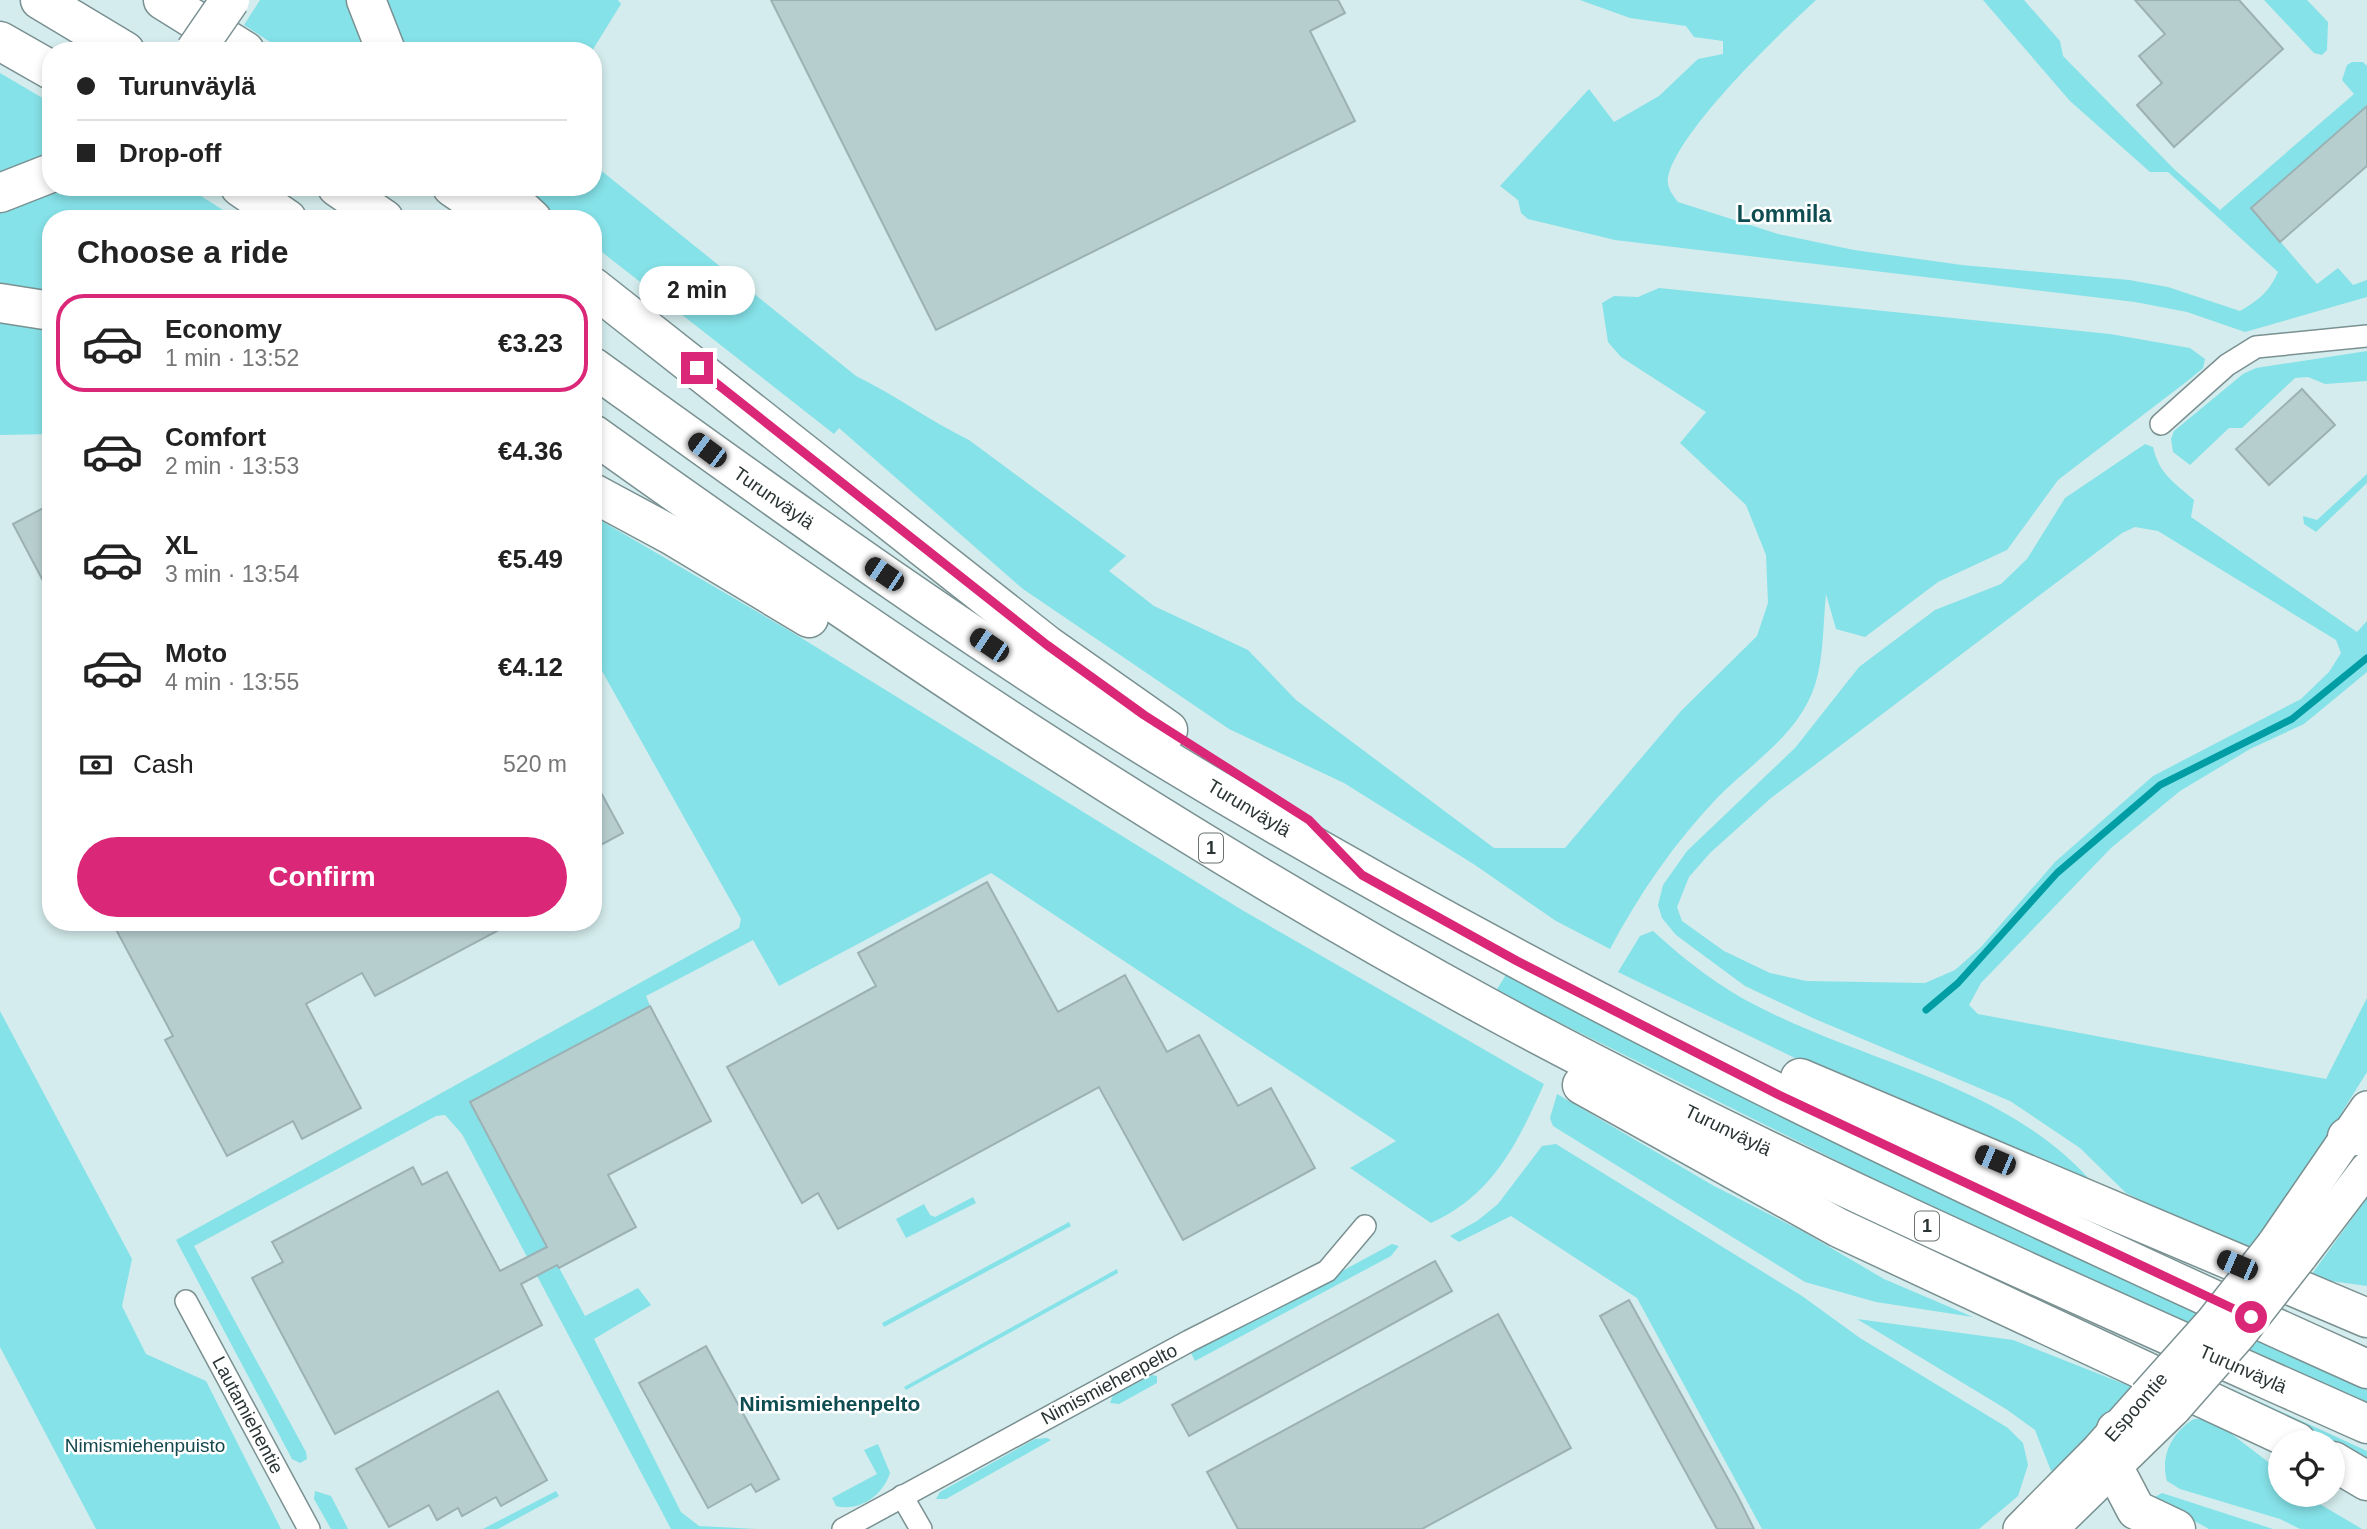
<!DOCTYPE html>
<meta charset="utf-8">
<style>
:root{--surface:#fff;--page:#f6f6f6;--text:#222;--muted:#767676;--line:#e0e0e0;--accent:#db2777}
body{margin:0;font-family:Arial,sans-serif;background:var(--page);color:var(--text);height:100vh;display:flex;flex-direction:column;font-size:26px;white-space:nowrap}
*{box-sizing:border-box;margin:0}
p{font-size:23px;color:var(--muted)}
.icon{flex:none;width:38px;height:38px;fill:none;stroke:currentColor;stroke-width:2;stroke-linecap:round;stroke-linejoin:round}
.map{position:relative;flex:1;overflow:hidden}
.drawer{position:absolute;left:42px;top:210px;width:560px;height:721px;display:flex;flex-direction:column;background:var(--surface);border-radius:28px;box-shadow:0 4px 10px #0003}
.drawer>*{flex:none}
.banner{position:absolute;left:42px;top:42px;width:560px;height:154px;border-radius:28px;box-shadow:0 4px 10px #0003;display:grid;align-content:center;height:154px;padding:0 35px;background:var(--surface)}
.tools{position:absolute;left:2268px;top:1430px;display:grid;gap:14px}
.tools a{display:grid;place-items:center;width:77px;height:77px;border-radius:50%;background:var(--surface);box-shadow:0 4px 10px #0003;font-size:35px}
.end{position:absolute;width:32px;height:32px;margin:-16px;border:9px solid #db2777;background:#fff;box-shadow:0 0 0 4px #fff}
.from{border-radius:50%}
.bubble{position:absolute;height:49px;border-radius:24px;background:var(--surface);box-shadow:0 4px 10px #0003;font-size:23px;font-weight:700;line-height:49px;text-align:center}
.car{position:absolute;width:21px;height:42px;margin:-21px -10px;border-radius:9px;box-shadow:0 0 5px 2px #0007;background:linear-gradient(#222 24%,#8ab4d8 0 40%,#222 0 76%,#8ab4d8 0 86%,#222 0)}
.banner b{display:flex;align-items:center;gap:24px;height:66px;font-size:26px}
.banner b+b{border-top:2px solid var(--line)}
.banner i{width:18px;height:18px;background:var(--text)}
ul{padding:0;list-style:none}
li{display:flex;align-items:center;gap:21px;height:98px;margin:0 14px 10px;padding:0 21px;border:4px solid transparent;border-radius:28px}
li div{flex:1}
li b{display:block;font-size:26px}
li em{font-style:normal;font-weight:700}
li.current{border-color:var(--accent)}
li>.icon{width:63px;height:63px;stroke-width:1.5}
h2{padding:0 35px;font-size:32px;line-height:84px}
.pay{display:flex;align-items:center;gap:18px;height:77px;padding:0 35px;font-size:26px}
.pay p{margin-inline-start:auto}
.button{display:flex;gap:14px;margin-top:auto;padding:14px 35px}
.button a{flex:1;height:80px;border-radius:42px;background:var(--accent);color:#fff;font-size:28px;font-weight:700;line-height:80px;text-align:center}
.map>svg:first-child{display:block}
.green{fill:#85e2e8;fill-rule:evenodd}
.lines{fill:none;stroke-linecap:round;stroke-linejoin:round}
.stream{stroke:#009da5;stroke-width:7}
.building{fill:#b7cecf;stroke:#9bb1b3;stroke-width:2}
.minor-casing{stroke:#7a9091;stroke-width:24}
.primary-casing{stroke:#7a9091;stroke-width:36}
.motorway-casing{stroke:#7a9091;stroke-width:41}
.minor{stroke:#fff;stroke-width:21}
.primary{stroke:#fff;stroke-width:33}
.motorway{stroke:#fff;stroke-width:38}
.primary-bridge-casing{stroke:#7a9091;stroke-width:36;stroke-linecap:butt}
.motorway-bridge-casing{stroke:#7a9091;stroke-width:41;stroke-linecap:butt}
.primary-bridge{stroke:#fff;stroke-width:33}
.motorway-bridge{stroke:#fff;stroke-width:38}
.route{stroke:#db2777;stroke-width:9}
.labels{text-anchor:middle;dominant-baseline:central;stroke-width:5;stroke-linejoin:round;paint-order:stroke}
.shield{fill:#fff;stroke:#6b7171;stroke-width:2}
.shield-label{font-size:18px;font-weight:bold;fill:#2b3434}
.street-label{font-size:19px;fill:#2b3434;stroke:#fff}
.park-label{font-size:19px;fill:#12484c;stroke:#fff}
.neighbourhood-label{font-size:21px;font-weight:bold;fill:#0d4c50;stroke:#fff}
.quarter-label{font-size:23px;font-weight:bold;fill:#0d4c50;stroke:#fff}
</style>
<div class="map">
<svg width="2367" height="1529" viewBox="0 0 2367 1529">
<rect width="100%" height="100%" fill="#d4eced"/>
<!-- green -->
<g class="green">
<polygon points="260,0 349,0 367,51 284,51 244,25"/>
<polygon points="385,0 618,0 621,4 592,51 406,51"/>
<path d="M1580 0H1816C1777 36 1684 125 1669 173 1665 185 1671 193 1678 202L1778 234 1854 250 1962 265 2129 280 2168 287 2240 311C2259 300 2269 292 2278 272L2168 172H2150L2070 101 1983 0H2024L2060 41 2063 56 2174 169 2220 210 2354 94 2342 80 2347 65 2352 62H2363L2367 66V106L2251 208 2317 284 2338 268 2353 285 2367 280V297L2245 332 2187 312 2135 302 1615 240 1528 219 1521 213 1518 200 1500 186 1589 89 1614 122 1659 96 1698 59 1723 54V41L1694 37 1686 26 1630 18Z"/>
<polygon points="2264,0 2307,0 2328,22 2327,50 2322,55 2314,53"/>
<polygon points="0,73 51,103 51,152 0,175"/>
<path d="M593 164 856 376C895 395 930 421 969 440L1126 556 1109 571 1154 606 1248 650 1296 700 1494 848H1565L1681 711 1757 636 1768 603 1766 555 1746 505 1680 443 1706 412 1621 357 1608 342 1602 303 1614 296 1638 297 1659 288 2110 334 2190 348 2205 359 2203 368 2190 379 2058 480 2007 550 1938 582 1865 637 1836 629 1826 594C1823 622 1824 657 1815 685 1799 734 1753 762 1718 797 1675 842 1639 894 1610 949L1556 921 1475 865 1344 783 1229 729 1023 589 839 428 834 434 593 245V219H560L521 187H593Z"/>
<polygon points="60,187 187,187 237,219 51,219 51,296 0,289 0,211"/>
<polygon points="0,320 51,327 51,434 0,435"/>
<polygon points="2367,351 2367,381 2325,384 2308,377 2295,378 2242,428 2229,428 2190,465 2173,452 2171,439 2174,431 2243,374 2256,368"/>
<path d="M2145 444 2153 447C2159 474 2174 482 2194 500L2191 517 2357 632 2367 621V672L2304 724 2250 749 2180 791 2111 848 1981 983 1969 1005 1978 1014 2326 1079 2367 998V1072L2342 1112 2336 1129 2255 1257 2126 1193 2080 1148 2010 1101 1815 1019 1745 986 1676 935 1662 918 1658 905 1663 885 1687 851 1795 748 1859 667 1935 610 2001 584 2027 559 2065 498ZM2135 527 2158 531 2336 640 2341 653 2329 672 2301 699 2153 776 2055 862 1981 947 1955 970 1925 983 1806 981 1770 973 1724 951 1682 921 1677 907 1689 877 1710 853 1771 798 2122 533Z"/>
<polygon points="2367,474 2367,483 2316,532 2304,524 2303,516 2317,520"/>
<path d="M593 516 790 631 1242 910 1544 1084C1517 1144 1493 1195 1431 1223L1350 1168 1396 1141 991 873 779 986 753 940 646 996 650 1006 470 1102 585 1316 638 1288 651 1305 594 1339 681 1512 699 1526 757 1529H671L462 1134 445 1115 436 1116 194 1246 306 1452 307 1459 300 1463 292 1459 176 1240 739 928 741 919 593 655Z"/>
<path d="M1653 931C1686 961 1720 988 1761 1008 1872 1065 2013 1087 2096 1187L1801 1061 1618 972 1640 936Z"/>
<polygon points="1507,973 1715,1083 2207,1313 2196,1326 1918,1201 1496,991"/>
<polygon points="0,1011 132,1259 122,1306 146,1354 206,1381 281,1529 96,1529 0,1347"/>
<polygon points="1557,1094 1714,1186 1802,1231 1884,1279 1973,1317 1876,1302 1805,1282 1553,1126 1550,1118"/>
<polygon points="1556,1144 1802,1296 1860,1338 2008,1428 2023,1443 2028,1465 2018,1496 1979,1529 1762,1529 1637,1298 1511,1216 1459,1242 1450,1236 1477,1221 1498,1204 1542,1146"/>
<polygon points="973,1197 976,1203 906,1238 896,1219 924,1204 930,1215 935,1217"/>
<polygon points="2367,1198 2367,1286 2309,1278"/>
<polygon points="1069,1222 1071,1226 884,1327 882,1323"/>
<polygon points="1392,1244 1399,1246 1391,1256 1195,1361 1191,1353"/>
<polygon points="1117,1269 1118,1273 906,1390 904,1387"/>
<polygon points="1857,1319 2013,1340 2137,1389 2058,1469 2051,1471 2035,1430 2006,1409"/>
<polygon points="2261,1337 2367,1384 2367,1404 2249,1351"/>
<polygon points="1152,1375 1157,1376 1157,1383 1119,1404 1110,1403 1113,1395"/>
<polygon points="2232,1389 2367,1451 2367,1464 2333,1442 2230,1392"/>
<path d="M2194 1419H2212L2280 1471V1494L2310 1495 2318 1503 2362 1529H2300L2280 1519 2180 1489 2167 1481C2160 1456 2172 1432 2194 1419Z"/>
<polygon points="1047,1438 1051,1440 946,1499 936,1499 940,1492 1035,1439"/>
<path d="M878 1444 890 1473C883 1495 860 1512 836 1506L832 1498 877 1474 864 1450Z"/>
<polygon points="315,1491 331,1496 348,1529 331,1529 314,1499"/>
<polygon points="556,1491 559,1496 498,1529 483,1529"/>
<polygon points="2162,1493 2273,1529 2209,1529 2153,1498"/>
</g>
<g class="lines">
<!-- stream -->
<polyline class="stream" points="1926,1010 1958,983 2057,873 2160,785 2292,719 2367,658"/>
</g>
<!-- building -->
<g class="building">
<polygon points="771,0 1338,0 1345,13 1310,31 1355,121 936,330"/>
<polygon points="2135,0 2239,0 2283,49 2174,147 2137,105 2162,83 2139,56 2165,34"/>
<polygon points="2367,106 2367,166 2280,242 2251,208"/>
<polygon points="2302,389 2335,425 2269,485 2236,449"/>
<polygon points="51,504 51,596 13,524"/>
<polygon points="593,778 623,833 593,849"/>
<polygon points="987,882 1058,1012 1125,975 1167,1052 1199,1035 1238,1106 1271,1088 1315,1168 1183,1240 1099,1087 838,1229 818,1193 802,1203 727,1067 876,986 858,953"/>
<polygon points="112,922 514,922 375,996 362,973 306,1004 361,1108 302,1139 293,1121 227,1156 165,1040 173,1036"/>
<polygon points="650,1006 711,1121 608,1175 636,1227 559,1268 557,1265 521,1284 542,1325 335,1434 252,1278 283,1262 272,1242 413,1167 422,1185 447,1172 500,1271 547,1247 470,1102"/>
<polygon points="1435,1261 1452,1291 1189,1436 1172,1405"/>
<polygon points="1629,1300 1738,1497 1754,1529 1717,1529 1600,1316"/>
<polygon points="1498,1314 1571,1448 1422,1529 1238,1529 1207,1472"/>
<polygon points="706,1346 779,1479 756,1492 751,1484 708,1508 639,1383"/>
<polygon points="498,1391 547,1480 501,1506 496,1497 462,1516 458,1508 437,1520 429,1505 389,1527 356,1469"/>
</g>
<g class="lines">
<defs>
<g id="minor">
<polyline points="2161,424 2227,365 2256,347 2367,336"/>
<polyline points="186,1301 309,1529"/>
<polyline points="902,1496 921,1529"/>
<polyline points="843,1529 1189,1341 1327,1271 1365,1226"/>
</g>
<g id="primary">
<polyline points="2273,1245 2367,1108"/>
<polyline points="2300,1257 2367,1169"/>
<polyline points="2053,1527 2174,1409"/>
<polyline points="2020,1529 2098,1450 2146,1396"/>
</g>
<g id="motorway">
<polyline points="40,0 125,51"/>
<polyline points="163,0 245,51"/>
<polyline points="366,0 386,51"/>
<polyline points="0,41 51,70"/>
<polyline points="240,187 287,219"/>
<polyline points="337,187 384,219"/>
<polyline points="452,187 499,219"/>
<polyline points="497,187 532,219"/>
<polyline points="0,193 51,173"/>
<polyline points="593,287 1047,645 1168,730"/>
<polyline points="0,303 51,311"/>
<path d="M593 367C782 503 970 640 1169 761 1553 994 1958 1185 2367 1369"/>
<path d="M593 434C885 643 1182 842 1498 1013 1780 1165 2074 1293 2367 1424"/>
<polyline points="593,493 671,535 809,618"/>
<polyline points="1800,1078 2367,1318"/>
<polyline points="1582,1085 1839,1228 2297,1442"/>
<polyline points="2347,1137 2367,1135"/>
<polyline points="2116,1430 2114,1468 2136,1510 2176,1529"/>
<polyline points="2333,1461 2367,1481"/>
</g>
</defs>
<!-- minor casing -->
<use href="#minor" class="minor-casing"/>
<!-- primary casing -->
<use href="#primary" class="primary-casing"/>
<!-- motorway casing -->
<use href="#motorway" class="motorway-casing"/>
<!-- minor -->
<use href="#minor" class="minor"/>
<!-- primary -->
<use href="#primary" class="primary"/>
<!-- motorway -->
<use href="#motorway" class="motorway"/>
<defs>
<g id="primary-bridge">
<polyline points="2146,1396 2213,1321 2273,1245"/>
<polyline points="2174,1409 2240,1334 2300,1257"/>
</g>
<polyline id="motorway-bridge" points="195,51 230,0"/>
</defs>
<!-- primary-bridge casing -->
<use href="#primary-bridge" class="primary-bridge-casing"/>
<!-- motorway-bridge casing -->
<use href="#motorway-bridge" class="motorway-bridge-casing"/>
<!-- primary-bridge -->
<use href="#primary-bridge" class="primary-bridge"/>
<!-- motorway-bridge -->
<use href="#motorway-bridge" class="motorway-bridge"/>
</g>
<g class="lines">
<!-- route -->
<polyline class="route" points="697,368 1047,645 1144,715 1309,820 1362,875 1517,961 1779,1095 2251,1317"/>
</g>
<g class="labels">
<!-- shield labels -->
<g class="shield">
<rect x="1199" y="833.5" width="24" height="29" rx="5"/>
<rect x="1915" y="1211.5" width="24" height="29" rx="5"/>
</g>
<g class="shield-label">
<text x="1211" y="848">1</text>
<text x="1927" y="1226">1</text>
</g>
<!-- street labels -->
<g class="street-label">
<text transform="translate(774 498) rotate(35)">Turunväylä</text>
<text transform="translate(1249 808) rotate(31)">Turunväylä</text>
<text transform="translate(1728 1130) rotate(26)">Turunväylä</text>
<text transform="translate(2243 1369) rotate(24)">Turunväylä</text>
<text transform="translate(1109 1384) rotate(-28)">Nimismiehenpelto</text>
<text transform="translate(2136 1407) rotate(-49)">Espoontie</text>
<text transform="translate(248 1415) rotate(62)">Lautamiehentie</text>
</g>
<!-- park labels -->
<g class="park-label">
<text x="145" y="1445">Nimismiehenpuisto</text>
</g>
<!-- neighbourhood labels -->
<g class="neighbourhood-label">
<text x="830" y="1403">Nimismiehenpelto</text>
</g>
<!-- quarter labels -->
<g class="quarter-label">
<text x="1784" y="214">Lommila</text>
</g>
</g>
</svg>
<div class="tools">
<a><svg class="icon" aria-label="locate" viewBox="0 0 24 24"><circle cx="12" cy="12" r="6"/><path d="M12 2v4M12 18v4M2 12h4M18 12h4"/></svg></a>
</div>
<i class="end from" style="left:2251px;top:1317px"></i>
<i class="end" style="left:697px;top:368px"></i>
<div class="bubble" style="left:639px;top:266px;width:116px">2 min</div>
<i class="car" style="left:707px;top:450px;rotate:307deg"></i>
<i class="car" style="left:884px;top:574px;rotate:304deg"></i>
<i class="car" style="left:989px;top:645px;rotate:304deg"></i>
<i class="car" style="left:1995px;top:1160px;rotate:293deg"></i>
<i class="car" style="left:2237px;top:1265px;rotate:293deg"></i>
<div class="banner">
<b><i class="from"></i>Turunväylä</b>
<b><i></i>Drop-off</b>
</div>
<section class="drawer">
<h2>Choose a ride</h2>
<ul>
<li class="current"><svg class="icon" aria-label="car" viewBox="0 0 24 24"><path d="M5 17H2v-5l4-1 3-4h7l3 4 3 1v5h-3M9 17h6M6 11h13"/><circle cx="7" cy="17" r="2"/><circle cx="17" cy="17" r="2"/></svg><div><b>Economy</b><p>1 min · 13:52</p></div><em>€3.23</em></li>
<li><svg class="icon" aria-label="car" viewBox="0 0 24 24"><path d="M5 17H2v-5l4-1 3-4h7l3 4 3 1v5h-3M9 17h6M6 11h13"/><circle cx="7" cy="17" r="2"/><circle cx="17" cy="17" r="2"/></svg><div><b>Comfort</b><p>2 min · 13:53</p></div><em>€4.36</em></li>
<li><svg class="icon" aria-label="car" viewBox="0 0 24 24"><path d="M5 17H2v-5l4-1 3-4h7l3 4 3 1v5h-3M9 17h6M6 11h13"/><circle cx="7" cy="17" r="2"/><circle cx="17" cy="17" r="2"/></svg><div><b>XL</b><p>3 min · 13:54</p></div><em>€5.49</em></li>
<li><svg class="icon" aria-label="car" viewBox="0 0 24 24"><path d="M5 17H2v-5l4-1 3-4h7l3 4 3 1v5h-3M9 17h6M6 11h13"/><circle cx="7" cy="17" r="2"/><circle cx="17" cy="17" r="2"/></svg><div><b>Moto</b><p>4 min · 13:55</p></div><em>€4.12</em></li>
</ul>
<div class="pay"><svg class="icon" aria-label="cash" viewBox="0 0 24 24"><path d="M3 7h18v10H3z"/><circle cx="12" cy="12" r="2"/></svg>Cash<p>520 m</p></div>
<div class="button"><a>Confirm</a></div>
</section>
</div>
